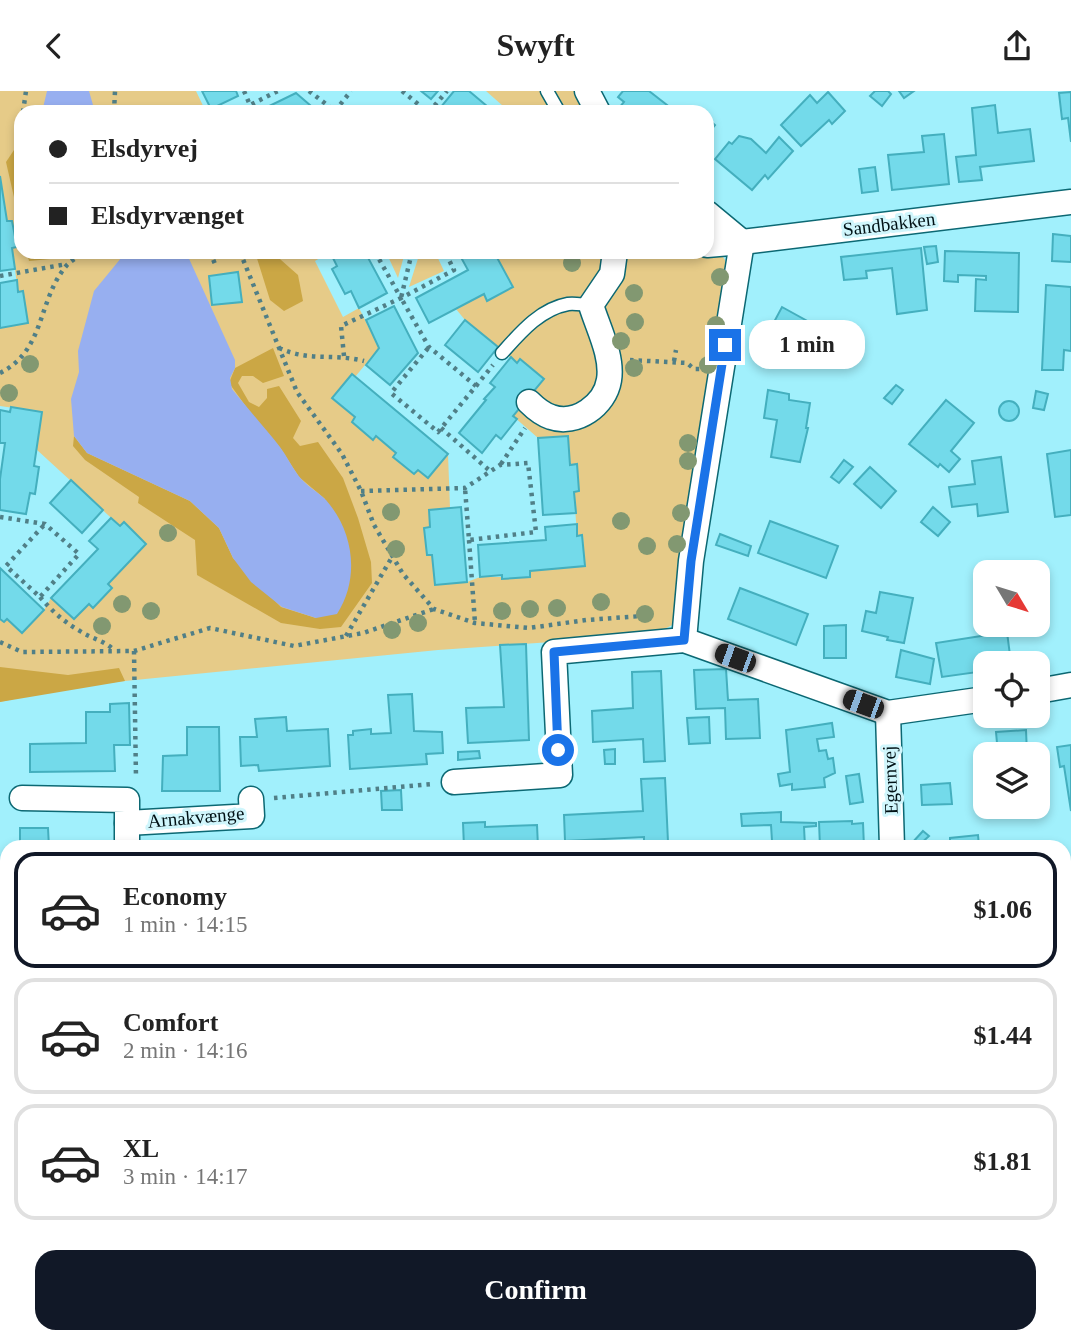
<!DOCTYPE html>
<meta charset="utf-8">
<style>
:root{--surface:#fff;--page:#f2f2f2;--text:#222;--muted:#767676;--line:#e0e0e0;--accent:#111827}
body{margin:0;font-family:Georgia,serif;background:var(--page);color:var(--text);height:100vh;display:flex;flex-direction:column;font-size:26px;white-space:nowrap}
*{box-sizing:border-box;margin:0}
p{font-size:23px;color:var(--muted)}
.icon{flex:none;width:38px;height:38px;fill:none;stroke:currentColor;stroke-width:2;stroke-linecap:round;stroke-linejoin:round}
.map{position:relative;flex:1;overflow:hidden}
.drawer{position:absolute;left:0px;top:749px;width:1071px;height:504px;display:flex;flex-direction:column;background:var(--surface);border-radius:21px 21px 0 0;box-shadow:0 4px 10px #0003}
.drawer>*{flex:none}
.banner{position:absolute;left:14px;top:14px;width:700px;height:154px;border-radius:21px;box-shadow:0 4px 10px #0003;display:grid;align-content:center;height:154px;padding:0 35px;background:var(--surface)}
.needle{width:46px;rotate:128deg}
.fabs{position:absolute;left:973px;top:469px;display:grid;gap:14px}
.fabs a{display:grid;place-items:center;width:77px;height:77px;border-radius:14px;background:var(--surface);box-shadow:0 4px 10px #0003;font-size:35px}
.end{position:absolute;width:32px;height:32px;margin:-16px;border:9px solid #1a73e8;background:#fff;box-shadow:0 0 0 4px #fff}
.from{border-radius:50%}
.bubble{position:absolute;height:49px;border-radius:21px;background:var(--surface);box-shadow:0 4px 10px #0003;font-size:23px;font-weight:600;line-height:49px;text-align:center}
.car{position:absolute;width:21px;height:42px;margin:-21px -10px;border-radius:9px;box-shadow:0 0 5px 2px #0007;background:linear-gradient(#222 24%,#8ab4d8 0 40%,#222 0 76%,#8ab4d8 0 86%,#222 0)}
.banner b{display:flex;align-items:center;gap:24px;height:66px;font-size:26px}
.banner b+b{border-top:2px solid var(--line)}
.banner i{width:18px;height:18px;background:var(--text)}
ul{padding:12px 0 0;list-style:none}
li{display:flex;align-items:center;gap:21px;height:116px;margin:0 14px 10px;padding:0 21px;border:4px solid var(--line);border-radius:21px}
li div{flex:1}
li b{display:block;font-size:26px}
li em{font-style:normal;font-weight:600}
li.selected{border-color:var(--accent)}
li>.icon{width:63px;height:63px;stroke-width:1.5}
.button{display:flex;gap:14px;margin-top:auto;padding:14px 35px}
.button a{flex:1;height:80px;border-radius:21px;background:var(--accent);color:#fff;font-size:28px;font-weight:600;line-height:80px;text-align:center}
header{display:flex;justify-content:space-between;align-items:center;height:91px;padding:0 35px;background:var(--surface);font-size:32px;font-weight:600}
.map>svg:first-child{display:block}
.green{fill:#e6cb88}
.forest{fill:#cba745}
.water{fill:#97aff0}
.lines{fill:none;stroke-linecap:round;stroke-linejoin:round}
.stream{stroke:#97aff0;stroke-width:7}
.building{fill:#73daea;stroke:#44afbe;stroke-width:2}
.lane-casing{stroke:#0c6873;stroke-width:15}
.street-casing{stroke:#0c6873;stroke-width:27}
.path{stroke:#507f87;stroke-width:4.5;stroke-dasharray:3.5 5;stroke-linecap:butt}
.lane{stroke:#fff;stroke-width:12}
.street{stroke:#fff;stroke-width:24}
.tree{fill:#829871}
.route{stroke:#1a73e8;stroke-width:9}
.labels{text-anchor:middle;dominant-baseline:central;stroke-width:6;stroke-linejoin:round;paint-order:stroke}
.street-label{font-size:19px;fill:#001115;stroke:#d0f6fc}
</style>
<header><svg class="icon" aria-label="back" viewBox="0 0 24 24"><path d="M15 5l-7 7 7 7"/></svg>Swyft<svg class="icon" aria-label="share" viewBox="0 0 24 24"><path d="M12 15V3M7 8l5-5 5 5M5 13v7h14v-7"/></svg></header>
<div class="map">
<svg width="1071" height="1253" viewBox="0 0 1071 1253">
<rect width="100%" height="100%" fill="#a1f0fc"/>
<!-- green -->
<g class="green">
<polygon points="0,0 196,0 206,21 21,21 21,161 330,161 315,170 343,226 359,217 379,257 355,286 351,284 332,307 355,326 352,331 373,348 376,345 396,362 393,366 414,383 418,379 428,387 448,363 450,417 430,436 424,437 427,464 432,464 435,494 467,491 480,486 530,486 530,480 585,475 583,445 577,445 574,401 579,400 577,373 570,374 568,345 538,347 513,325 544,288 520,268 517,272 465,229 456,218 484,203 487,209 513,196 494,161 707,161 707,141 725,169 725,186 678,531 653,544 438,559 125,590 70,596 0,611 0,528 4,531 7,528 22,542 44,519 51,507 74,528 89,513 93,516 108,493 146,453 124,431 120,435 36,358 42,321 0,315 0,237 28,232 23,201 18,201 12,157 17,156 12,130 7,130 0,85"/>
<polygon points="486,0 578,0 587,21 499,21 503,15"/>
<polygon points="386,161 405,161 398,187"/>
<polygon points="420,161 435,161 444,180 409,196"/>
</g>
<!-- forest -->
<g class="forest">
<polygon points="16,56 21,56 21,137 6,71"/>
<polygon points="27,161 68,161 61,167 29,170"/>
<polygon points="255,161 272,161 298,184 303,210 284,220 270,209"/>
<polygon points="273,257 284,285 263,292 253,285 242,285 238,292 249,311 259,316 267,307 267,298 279,295 301,330 293,347 300,355 318,351 343,387 358,427 371,471 372,492 341,536 320,538 281,532 197,484 195,449 138,412 139,406 85,369 73,355 74,345 87,362 190,410 219,437 233,467 281,516 316,527 325,408 299,386 281,358 257,331 229,292 235,277"/>
<polygon points="0,576 68,584 119,577 125,590 0,611"/>
</g>
<!-- water -->
<g class="water">
<polygon points="47,0 89,0 95,21 82,21 80,18 72,21 42,21"/>
<path d="M126 161H186L235 269V277L230 287 232 298C248 318 265 337 280 356 287 365 291 375 298 384 305 394 317 400 326 409 354 441 360 487 337 523L316 527 282 516 251 491 233 467 219 437 190 410 87 362 74 345 71 308 79 281 78 260 94 200Z"/>
</g>
<g class="lines">
<!-- stream -->
<polyline class="stream" points="844,1246 852,1253"/>
</g>
<!-- building -->
<g class="building">
<polygon points="202,0 236,0 238,5 211,18"/>
<polygon points="421,0 438,0 431,8"/>
<polygon points="454,0 469,0 494,21 445,21 440,17"/>
<polygon points="623,0 649,0 676,21 625,21 619,17 624,11 618,6"/>
<polygon points="875,0 888,0 891,3 882,15 870,5"/>
<polygon points="899,0 914,0 904,7"/>
<polygon points="828,1 845,20 832,33 829,29 801,55 781,34 810,4 817,12"/>
<polygon points="1071,1 1071,51 1068,27 1062,28 1059,2"/>
<polygon points="296,2 318,21 257,21"/>
<polygon points="995,14 998,42 1030,38 1034,70 980,76 982,89 959,91 956,66 976,64 972,17"/>
<polygon points="707,27 715,34 707,44"/>
<polygon points="944,43 949,93 892,99 888,64 924,61 922,45"/>
<polygon points="739,45 751,48 766,62 779,46 793,60 768,88 765,84 752,99 715,68 729,51 732,53"/>
<polygon points="875,76 878,100 862,102 859,78"/>
<polygon points="0,85 7,130 12,130 17,156 12,157 15,178 0,180"/>
<polygon points="1053,143 1071,145 1071,171 1052,170"/>
<polygon points="936,155 938,171 927,173 924,156"/>
<polygon points="921,157 927,219 897,223 892,177 866,180 867,187 844,189 841,166"/>
<polygon points="945,160 1019,162 1018,221 975,220 976,188 986,189 986,185 958,184 958,191 944,190"/>
<polygon points="365,161 387,202 359,217 351,200 345,203 332,178 337,175 330,161"/>
<polygon points="458,161 494,161 513,196 487,210 484,203 429,232 416,207 468,179"/>
<polygon points="238,181 242,211 212,214 209,185"/>
<polygon points="17,189 18,201 23,200 28,232 0,237 0,192"/>
<polygon points="1046,194 1071,196 1071,260 1064,259 1063,279 1042,279"/>
<polygon points="394,215 418,262 390,294 366,274 379,257 366,229"/>
<polygon points="782,216 838,247 834,254 838,257 829,273 825,270 821,276 766,246"/>
<polygon points="465,229 498,256 478,281 445,254"/>
<polygon points="511,266 517,272 520,268 544,288 513,325 517,328 501,348 496,344 482,362 459,342 486,309 484,308 495,296 490,292"/>
<polygon points="352,283 448,363 428,387 418,379 414,383 393,366 396,362 376,345 373,349 352,331 355,326 332,307"/>
<polygon points="896,294 903,299 892,313 884,307"/>
<polygon points="768,299 789,303 789,309 810,312 806,337 808,337 800,371 771,366 777,329 764,327"/>
<polygon points="1036,300 1048,303 1044,319 1033,317"/>
<polygon points="946,309 974,332 951,360 960,368 949,381 940,373 938,376 909,353"/>
<circle cx="1009" cy="320" r="10"/>
<polygon points="11,316 42,321 34,375 39,376 35,403 30,402 26,423 0,419 0,388 5,352 0,352 0,319 10,321"/>
<polygon points="568,345 570,374 577,373 579,400 574,401 576,422 543,424 538,347"/>
<polygon points="1071,359 1071,424 1055,426 1047,363"/>
<polygon points="1001,366 1008,421 978,425 977,413 952,416 949,396 975,393 972,370"/>
<polygon points="844,369 853,376 839,392 831,386"/>
<polygon points="870,376 896,400 881,417 854,393"/>
<polygon points="71,389 103,419 82,442 50,412"/>
<polygon points="461,416 467,491 435,494 432,464 427,464 424,437 430,436 429,419"/>
<polygon points="933,416 950,431 938,445 921,431"/>
<polygon points="111,427 120,435 124,431 146,453 108,493 112,497 93,517 89,513 74,528 51,507 98,458 89,450"/>
<polygon points="770,430 838,455 826,487 758,462"/>
<polygon points="577,433 577,445 582,444 585,475 530,480 530,486 502,488 502,484 480,486 478,454 546,449 545,436"/>
<polygon points="720,443 751,455 748,465 716,454"/>
<polygon points="0,477 44,519 22,542 7,528 4,531 0,528"/>
<polygon points="740,497 808,523 796,554 728,528"/>
<polygon points="880,501 913,507 904,552 887,549 888,546 862,540 866,520 876,522"/>
<polygon points="846,534 846,567 824,567 824,535"/>
<polygon points="1007,541 1011,572 985,572 985,580 942,586 936,552"/>
<polygon points="526,553 529,649 468,652 466,617 504,616 500,554"/>
<polygon points="901,559 934,568 930,593 896,586"/>
<polygon points="726,578 728,609 758,608 760,647 726,648 725,617 696,618 694,579"/>
<polygon points="661,580 665,670 644,671 643,648 593,651 592,620 633,617 632,581"/>
<polygon points="412,603 414,640 442,641 443,662 426,663 427,673 350,678 348,644 353,644 353,640 371,638 371,643 391,642 388,604"/>
<polygon points="129,612 130,654 114,654 115,680 30,681 30,653 86,652 86,621 110,621 110,613"/>
<polygon points="286,626 287,640 328,638 330,675 259,680 258,674 241,675 240,646 257,646 255,628"/>
<polygon points="709,626 710,652 689,653 687,627"/>
<polygon points="832,632 834,646 817,648 819,660 826,659 828,668 833,667 835,682 824,687 825,696 792,699 792,693 780,695 778,683 790,681 786,639"/>
<polygon points="187,636 219,636 220,700 162,700 163,665 187,664"/>
<polygon points="1026,639 1027,663 998,663 996,641"/>
<polygon points="1071,654 1071,720 1064,675 1060,676 1057,656"/>
<polygon points="615,658 615,673 605,673 604,659"/>
<polygon points="479,660 480,667 458,669 458,661"/>
<polygon points="1038,679 1043,679 1045,700 1038,700"/>
<polygon points="859,683 863,711 850,713 846,685"/>
<polygon points="665,687 668,751 644,752 644,746 565,750 564,724 643,720 641,688"/>
<polygon points="950,692 952,713 922,714 921,694"/>
<polygon points="401,699 402,719 382,719 381,700"/>
<polygon points="781,721 781,731 816,732 816,735 804,736 805,756 765,756 764,750 772,750 771,734 742,735 741,723"/>
<polygon points="852,730 852,733 863,732 864,756 820,756 819,731"/>
<polygon points="485,731 485,736 537,734 538,756 464,756 463,732"/>
<polygon points="20,737 48,737 49,756 20,756"/>
<polygon points="923,740 929,745 917,756 912,752"/>
<polygon points="978,744 979,755 1033,750 1033,756 950,756 950,747"/>
<polygon points="1064,840 1071,841 1071,870 1064,869"/>
<polygon points="1064,1026 1071,1027 1071,1038 1064,1037"/>
<polygon points="1064,1091 1071,1092 1071,1125 1064,1124"/>
<polygon points="1064,1162 1071,1163 1071,1217 1064,1216"/>
<polygon points="49,1246 92,1246 95,1250 92,1253 55,1253"/>
<polygon points="140,1246 145,1251 143,1253 114,1253 109,1247"/>
<polygon points="656,1246 687,1246 685,1252 687,1253 654,1253"/>
<polygon points="692,1246 706,1246 714,1249 713,1253 701,1253 691,1250"/>
<polygon points="980,1246 1011,1246 1011,1253 979,1253"/>
<polygon points="1015,1246 1030,1246 1032,1253 1014,1253"/>
</g>
<g class="lines">
<defs>
<g id="lane">
<polyline points="547,0 559,21"/>
<path d="M502 262C520 242 540 218 568 213 575 212 584 214 591 214"/>
</g>
<g id="street">
<polyline points="587,0 598,21"/>
<polyline points="707,154 742,151 1071,111"/>
<path d="M529 311C535 317 542 323 551 326 576 335 605 314 609 289 613 265 598 237 591 214L612 183 615 161"/>
<polyline points="684,549 691,470 742,151 707,122"/>
<polyline points="1038,600 1071,594"/>
<polyline points="888,622 892,756"/>
<polyline points="454,691 560,684 554,561 684,549 888,622 985,608"/>
<polyline points="22,707 127,709 127,756"/>
<polyline points="127,732 252,725 251,708"/>
<polyline points="0,1087 7,1089"/>
<polyline points="184,1246 191,1253"/>
<polyline points="386,1246 386,1253"/>
<polyline points="744,1246 761,1253"/>
<polyline points="909,1246 910,1253"/>
</g>
</defs>
<!-- lane casing -->
<use href="#lane" class="lane-casing"/>
<!-- street casing -->
<use href="#street" class="street-casing"/>
<!-- path -->
<g class="path">
<polyline points="244,0 250,14 278,0"/>
<polyline points="309,0 335,20 396,21"/>
<polyline points="402,0 428,21"/>
<polyline points="335,20 351,0"/>
<polyline points="23,21 26,0"/>
<polyline points="114,21 115,0"/>
<polyline points="429,21 447,0"/>
<polyline points="210,161 215,173"/>
<polyline points="240,161 297,301 342,363 361,400 374,434 403,483 434,518 475,532 529,537 586,529 642,525 650,528"/>
<polyline points="375,161 401,207 454,179 445,161"/>
<polyline points="412,161 401,207 429,256 476,295 438,341 391,302 429,256"/>
<polyline points="0,185 67,173"/>
<path d="M279 257C310 271 333 262 364 270"/>
<polyline points="344,265 341,235 401,207"/>
<polyline points="630,269 687,272 694,278 700,278"/>
<polyline points="674,270 676,259"/>
<path d="M0 282C46 259 37 209 67 174 72 169 79 165 85 161"/>
<polyline points="476,295 493,274"/>
<polyline points="441,337 490,380"/>
<polyline points="501,373 525,337"/>
<polyline points="361,400 465,397 500,374 528,372 536,441 469,449 465,397"/>
<polyline points="0,426 45,433 79,463 40,506 6,475 45,433"/>
<polyline points="469,449 475,532"/>
<path d="M40 506C52 520 64 531 80 540 92 548 104 549 115 560"/>
<polyline points="346,545 392,466"/>
<polyline points="0,551 22,561 134,560 210,537 294,555 363,542 434,518"/>
<polyline points="134,560 136,687"/>
<polyline points="274,707 433,693"/>
<polyline points="1064,1156 1071,1156"/>
</g>
<!-- lane -->
<use href="#lane" class="lane"/>
<!-- street -->
<use href="#street" class="street"/>
</g>
<!-- trees -->
<g class="tree">
<circle cx="572" cy="172" r="9"/>
<circle cx="720" cy="186" r="9"/>
<circle cx="634" cy="202" r="9"/>
<circle cx="635" cy="231" r="9"/>
<circle cx="716" cy="234" r="9"/>
<circle cx="621" cy="250" r="9"/>
<circle cx="30" cy="273" r="9"/>
<circle cx="708" cy="274" r="9"/>
<circle cx="634" cy="277" r="9"/>
<circle cx="9" cy="302" r="9"/>
<circle cx="688" cy="352" r="9"/>
<circle cx="688" cy="370" r="9"/>
<circle cx="391" cy="421" r="9"/>
<circle cx="681" cy="422" r="9"/>
<circle cx="621" cy="430" r="9"/>
<circle cx="168" cy="442" r="9"/>
<circle cx="677" cy="453" r="9"/>
<circle cx="647" cy="455" r="9"/>
<circle cx="396" cy="458" r="9"/>
<circle cx="601" cy="511" r="9"/>
<circle cx="122" cy="513" r="9"/>
<circle cx="557" cy="517" r="9"/>
<circle cx="530" cy="518" r="9"/>
<circle cx="151" cy="520" r="9"/>
<circle cx="502" cy="520" r="9"/>
<circle cx="645" cy="523" r="9"/>
<circle cx="418" cy="532" r="9"/>
<circle cx="102" cy="535" r="9"/>
<circle cx="392" cy="539" r="9"/>
</g>
<g class="lines">
<!-- route -->
<polyline class="route" points="558,659 554,561 684,549 691,470 725,254"/>
</g>
<g class="labels">
<!-- street labels -->
<g class="street-label">
<text transform="translate(889 133) rotate(-7)">Sandbakken</text>
<text transform="translate(890 689) rotate(-92)">Egernvej</text>
<text transform="translate(196 726) rotate(-5)">Arnakvænge</text>
</g>
</g>
</svg>
<div class="fabs">
<a><svg class="needle" viewBox="-14 -14 28 28"><path d="M0-13l5 13h-10z" fill="#e53935"/><path d="M0 13l5-13h-10z" fill="#767676"/></svg></a>
<a><svg class="icon" aria-label="locate" viewBox="0 0 24 24"><circle cx="12" cy="12" r="6"/><path d="M12 2v4M12 18v4M2 12h4M18 12h4"/></svg></a>
<a><svg class="icon" aria-label="layers" viewBox="0 0 24 24"><path d="M12 4l9 5-9 5-9-5zM3 14l9 5 9-5"/></svg></a>
</div>
<i class="end from" style="left:558px;top:659px"></i>
<i class="end" style="left:725px;top:254px"></i>
<div class="bubble" style="left:749px;top:229px;width:116px">1 min</div>
<i class="car" style="left:735px;top:567px;rotate:290deg"></i>
<i class="car" style="left:863px;top:613px;rotate:290deg"></i>
<div class="banner">
<b><i class="from"></i>Elsdyrvej</b>
<b><i></i>Elsdyrvænget</b>
</div>
<section class="drawer">
<ul>
<li class="selected"><svg class="icon" aria-label="car" viewBox="0 0 24 24"><path d="M5 17H2v-5l4-1 3-4h7l3 4 3 1v5h-3M9 17h6M6 11h13"/><circle cx="7" cy="17" r="2"/><circle cx="17" cy="17" r="2"/></svg><div><b>Economy</b><p>1 min · 14:15</p></div><em>$1.06</em></li>
<li><svg class="icon" aria-label="car" viewBox="0 0 24 24"><path d="M5 17H2v-5l4-1 3-4h7l3 4 3 1v5h-3M9 17h6M6 11h13"/><circle cx="7" cy="17" r="2"/><circle cx="17" cy="17" r="2"/></svg><div><b>Comfort</b><p>2 min · 14:16</p></div><em>$1.44</em></li>
<li><svg class="icon" aria-label="car" viewBox="0 0 24 24"><path d="M5 17H2v-5l4-1 3-4h7l3 4 3 1v5h-3M9 17h6M6 11h13"/><circle cx="7" cy="17" r="2"/><circle cx="17" cy="17" r="2"/></svg><div><b>XL</b><p>3 min · 14:17</p></div><em>$1.81</em></li>
</ul>
<div class="button"><a>Confirm</a></div>
</section>
</div>
